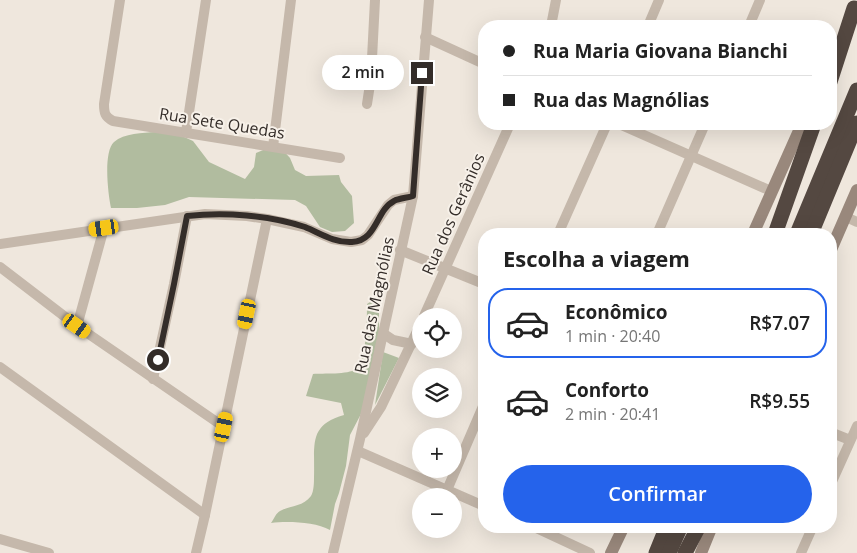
<!DOCTYPE html>
<html lang="pt">
<meta charset="utf-8">
<style>
:root{--surface:#fff;--page:#f2f2f2;--text:#222;--muted:#767676;--line:#e0e0e0;--accent:#2563eb}
body{margin:0;font-family:"Open Sans",sans-serif;background:var(--page);color:var(--text);height:100vh;display:flex;flex-direction:column;font-size:19px;white-space:nowrap}
*{box-sizing:border-box;margin:0}
p{font-size:16px;color:var(--muted)}
.icon{flex:none;width:28px;height:28px;fill:none;stroke:currentColor;stroke-width:2;stroke-linecap:round;stroke-linejoin:round}
.map{position:relative;flex:1;overflow:hidden}
.side{position:absolute;left:478px;top:228px;width:359px;height:305px;display:flex;flex-direction:column;background:var(--surface);border-radius:20px;box-shadow:0 5px 20px #0002}
.side>*{flex:none}
.banner{position:absolute;left:478px;top:20px;width:359px;height:110px;border-radius:20px;box-shadow:0 5px 20px #0002;display:grid;align-content:center;height:110px;padding:0 25px;background:var(--surface)}
.controls{position:absolute;left:412px;top:308px;display:grid;gap:10px}
.controls a{display:grid;place-items:center;width:50px;height:50px;border-radius:50%;background:var(--surface);box-shadow:0 5px 20px #0002;font-size:25px}
.end{position:absolute;width:22px;height:22px;margin:-11px;border:6px solid #342d29;background:#fff;box-shadow:0 0 0 2px #fff}
.from{border-radius:50%}
.bubble{position:absolute;height:35px;border-radius:18px;background:var(--surface);box-shadow:0 5px 20px #0002;font-size:16px;font-weight:600;line-height:35px;text-align:center}
.car{position:absolute;width:15px;height:30px;margin:-15px -8px;border-radius:6px;box-shadow:0 0 4px 1px #0007;background:linear-gradient(#f5c518 24%,#345 0 40%,#f5c518 0 76%,#345 0 86%,#f5c518 0)}
.banner b{display:flex;align-items:center;gap:18px;height:48px;font-size:19px}
.banner b+b{border-top:1px solid var(--line)}
.banner i{width:12px;height:12px;background:var(--text)}
ul{padding:0;list-style:none}
li{display:flex;align-items:center;gap:15px;height:70px;margin:0 10px 8px;padding:0 15px;border:2px solid transparent;border-radius:20px}
li div{flex:1}
li b{display:block;font-size:19px}
li em{font-style:normal;font-weight:600}
li.selected{border-color:var(--accent)}
li>.icon{width:45px;height:45px;stroke-width:1.5}
h2{padding:0 25px;font-size:22px;line-height:60px}
.cta{display:flex;gap:10px;margin-top:auto;padding:10px 25px}
.cta a{flex:1;height:58px;border-radius:30px;background:var(--accent);color:#fff;font-size:20px;font-weight:600;line-height:58px;text-align:center}
.map>svg:first-child{display:block}
.green{fill:#b1bc9f}
.lines{fill:none;stroke-linecap:round;stroke-linejoin:round}
.street{stroke:#c5b8ab;stroke-width:10}
.secondary{stroke:#99887c;stroke-width:12}
.highway{stroke:#544841;stroke-width:15}
.route{stroke:#342d29;stroke-width:6}
.labels{text-anchor:middle;dominant-baseline:central;stroke-width:4;stroke-linejoin:round;paint-order:stroke}
.street-label{font-size:16px;fill:#342d29;stroke:#f7f1e9}
</style>
<div class="map">
<svg width="857" height="553" viewBox="0 0 857 553">
<rect width="100%" height="100%" fill="#efe7dd"/>
<!-- green -->
<g class="green">
<path d="M156 132 182 136 193 141 209 162 245 179 254 167 256 153 268 148H281L290 158 295 170 306 176 339 175 341 182 352 196 354 223 345 231 332 232 320 227 306 206 295 200 189 197 165 205 137 208H111C108 194 103 152 114 142 124 133 143 133 156 132Z"/>
<path d="M378 297 379 301V342L362 412 350 435 346 466 339 493 335 504 330 530C315 522 288 521 271 523 274 519 276 513 280 511 291 505 303 507 311 496 314 491 314 482 314 477 315 445 308 425 344 415L341 403 306 396 313 374C323 373 348 375 356 369 367 360 367 318 367 304Z"/>
<polygon points="383,352 399,358 375,405"/>
</g>
<g class="lines">
<!-- street -->
<g class="street">
<path d="M120 0 104 104C104 113 105 117 113 121L340 158"/>
<polyline points="551,26 556,0"/>
<polyline points="648,26 659,0"/>
<polyline points="749,26 760,0"/>
<polyline points="425,37 484,64"/>
<polyline points="367,104 371,78 375,0"/>
<polyline points="619,124 771,191"/>
<polyline points="186,132 206,0"/>
<polyline points="273,147 291,0"/>
<polyline points="846,217 857,222"/>
<polyline points="558,234 607,124"/>
<polyline points="657,234 705,124"/>
<polyline points="0,244 205,214 247,216 267,219 304,227 332,239 351,242 362,240 368,235 388,205 394,200 413,196"/>
<polyline points="400,250 484,284"/>
<polyline points="0,267 77,326 224,427"/>
<polyline points="424,316 510,124"/>
<polyline points="77,326 104,228"/>
<polyline points="384,334 393,340 412,344"/>
<polyline points="0,367 205,515"/>
<polyline points="153,379 174,284 187,216"/>
<polyline points="830,432 850,440"/>
<polyline points="364,433 381,407 421,323"/>
<polyline points="358,451 484,506"/>
<polyline points="830,486 857,426"/>
<polyline points="447,490 484,404"/>
<polyline points="532,526 590,553"/>
<polyline points="0,539 49,553"/>
<polyline points="196,553 205,515 267,219"/>
<polyline points="333,553 360,439 413,196 429,0"/>
<polyline points="801,553 813,526"/>
</g>
<!-- secondary -->
<g class="secondary">
<polyline points="753,234 802,124"/>
<polyline points="830,252 857,190"/>
<polyline points="611,553 624,526"/>
<polyline points="701,553 712,526"/>
</g>
<!-- highway -->
<g class="highway">
<polyline points="830,82 854,8"/>
<polyline points="775,234 814,124"/>
<polyline points="797,234 857,90"/>
<polyline points="811,234 857,123"/>
<polyline points="656,553 667,526"/>
<polyline points="669,553 681,526"/>
<polyline points="685,553 699,526"/>
</g>
</g>
<g class="lines">
<!-- route -->
<path class="route" d="M158 360 174 284 187 216C225 212 268 215 305 227 320 233 334 243 352 242 377 241 376 210 394 201 399 198 407 198 413 196L422 73"/>
</g>
<g class="labels">
<!-- street labels -->
<g class="street-label">
<text transform="translate(222 123) rotate(9)">Rua Sete Quedas</text>
<text transform="translate(453 214) rotate(-66)">Rua dos Gerânios</text>
<text transform="translate(374 305) rotate(-78)">Rua das Magnólias</text>
</g>
</g>
</svg>
<div class="controls">
<a><svg class="icon" aria-label="locate" viewBox="0 0 24 24"><circle cx="12" cy="12" r="6"/><path d="M12 2v4M12 18v4M2 12h4M18 12h4"/></svg></a>
<a><svg class="icon" aria-label="layers" viewBox="0 0 24 24"><path d="M12 4l9 5-9 5-9-5zM3 14l9 5 9-5"/></svg></a>
<a>+</a>
<a>−</a>
</div>
<i class="end from" style="left:158px;top:360px"></i>
<i class="end" style="left:422px;top:73px"></i>
<div class="bubble" style="left:322px;top:55px;width:82px">2 min</div>
<i class="car" style="left:104px;top:228px;rotate:262deg"></i>
<i class="car" style="left:247px;top:314px;rotate:192deg"></i>
<i class="car" style="left:77px;top:326px;rotate:125deg"></i>
<i class="car" style="left:224px;top:427px;rotate:12deg"></i>
<div class="banner">
<b><i class="from"></i>Rua Maria Giovana Bianchi</b>
<b><i></i>Rua das Magnólias</b>
</div>
<section class="side">
<h2>Escolha a viagem</h2>
<ul>
<li class="selected"><svg class="icon" aria-label="car" viewBox="0 0 24 24"><path d="M5 17H2v-5l4-1 3-4h7l3 4 3 1v5h-3M9 17h6M6 11h13"/><circle cx="7" cy="17" r="2"/><circle cx="17" cy="17" r="2"/></svg><div><b>Econômico</b><p>1 min · 20:40</p></div><em>R$7.07</em></li>
<li><svg class="icon" aria-label="car" viewBox="0 0 24 24"><path d="M5 17H2v-5l4-1 3-4h7l3 4 3 1v5h-3M9 17h6M6 11h13"/><circle cx="7" cy="17" r="2"/><circle cx="17" cy="17" r="2"/></svg><div><b>Conforto</b><p>2 min · 20:41</p></div><em>R$9.55</em></li>
</ul>
<div class="cta"><a>Confirmar</a></div>
</section>
</div>
